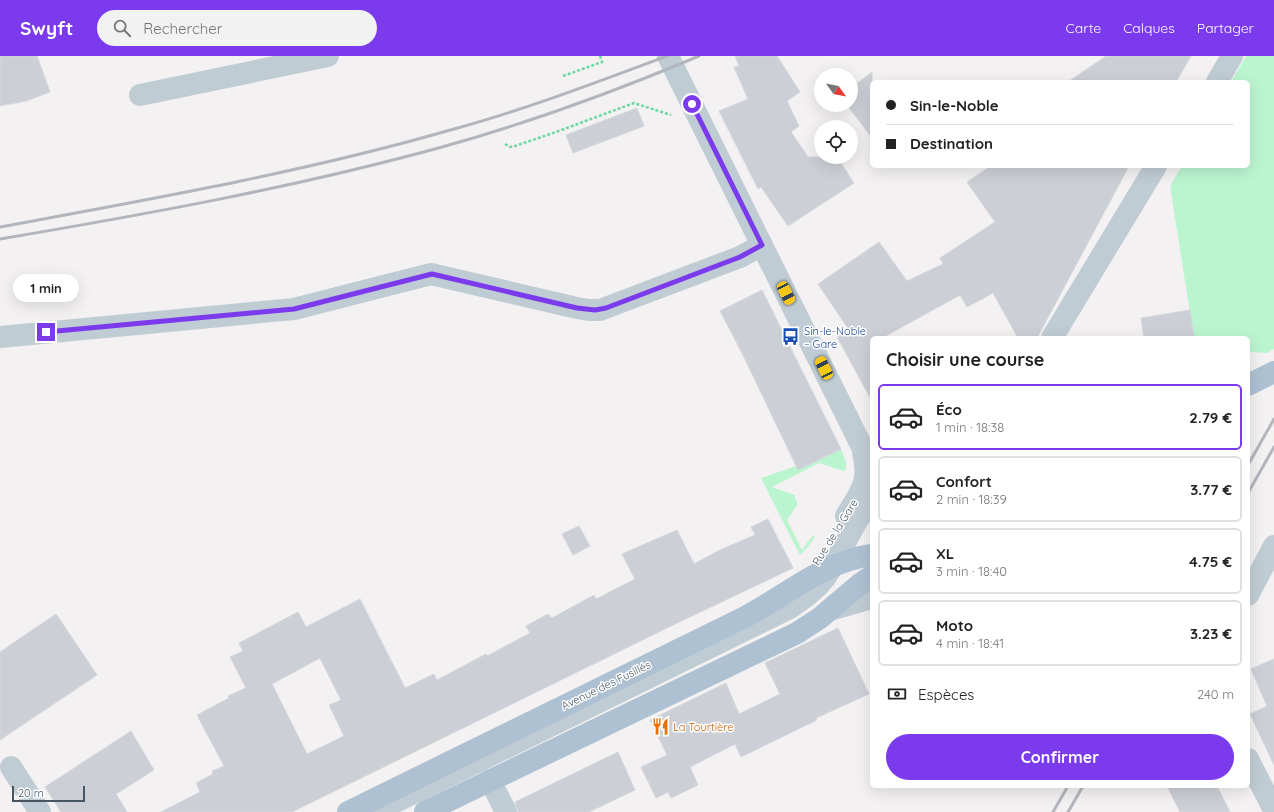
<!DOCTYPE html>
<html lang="fr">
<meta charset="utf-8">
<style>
:root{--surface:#fff;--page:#f2f2f2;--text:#222;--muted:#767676;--line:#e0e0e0;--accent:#7c3aed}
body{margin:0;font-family:Quicksand,sans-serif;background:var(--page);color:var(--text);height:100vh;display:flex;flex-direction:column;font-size:15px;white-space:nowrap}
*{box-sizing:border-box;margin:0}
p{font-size:13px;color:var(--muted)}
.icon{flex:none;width:22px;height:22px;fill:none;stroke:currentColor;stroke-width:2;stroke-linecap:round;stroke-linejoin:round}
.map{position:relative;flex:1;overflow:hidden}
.sheet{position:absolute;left:870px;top:280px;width:380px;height:452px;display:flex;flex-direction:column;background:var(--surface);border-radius:6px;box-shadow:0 4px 16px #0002}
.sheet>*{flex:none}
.hud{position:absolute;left:870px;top:24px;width:380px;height:88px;border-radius:6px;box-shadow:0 4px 16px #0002;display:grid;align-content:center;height:88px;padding:0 16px;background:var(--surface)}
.needle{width:26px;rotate:123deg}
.controls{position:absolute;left:814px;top:12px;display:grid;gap:8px}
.controls a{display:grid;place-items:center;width:44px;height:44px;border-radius:50%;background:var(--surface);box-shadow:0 4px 16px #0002;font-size:20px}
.scale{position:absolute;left:12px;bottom:10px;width:73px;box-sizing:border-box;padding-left:4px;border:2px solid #465561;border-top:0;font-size:11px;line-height:14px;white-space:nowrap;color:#465561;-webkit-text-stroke:3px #fff;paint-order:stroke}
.end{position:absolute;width:18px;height:18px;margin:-9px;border:5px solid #7c3aed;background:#fff;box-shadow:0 0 0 2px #fff}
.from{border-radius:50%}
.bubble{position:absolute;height:28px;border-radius:14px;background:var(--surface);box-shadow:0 4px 16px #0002;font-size:13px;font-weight:800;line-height:28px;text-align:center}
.car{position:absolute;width:12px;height:24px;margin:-12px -6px;border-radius:5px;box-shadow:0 0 3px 1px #0007;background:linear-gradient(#f5c518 24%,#345 0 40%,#f5c518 0 76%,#345 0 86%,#f5c518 0)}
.hud b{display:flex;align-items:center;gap:14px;height:38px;font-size:15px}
.hud b+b{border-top:1px solid var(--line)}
.hud i{width:10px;height:10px;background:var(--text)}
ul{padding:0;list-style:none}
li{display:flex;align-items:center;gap:12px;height:66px;margin:0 8px 6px;padding:0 8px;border:2px solid var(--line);border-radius:6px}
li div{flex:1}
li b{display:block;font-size:15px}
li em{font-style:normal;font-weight:800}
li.on{border-color:var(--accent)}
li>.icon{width:36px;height:36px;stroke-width:1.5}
h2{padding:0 16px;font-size:18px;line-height:48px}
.pay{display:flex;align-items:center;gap:10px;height:44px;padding:0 16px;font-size:15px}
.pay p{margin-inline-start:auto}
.primary-button{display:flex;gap:8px;margin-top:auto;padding:8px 16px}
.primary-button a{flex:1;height:46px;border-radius:24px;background:var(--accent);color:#fff;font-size:16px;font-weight:800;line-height:46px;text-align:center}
header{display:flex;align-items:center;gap:24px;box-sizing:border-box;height:56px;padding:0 20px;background:var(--accent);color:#fff}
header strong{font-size:19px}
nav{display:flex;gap:22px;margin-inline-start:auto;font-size:14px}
.search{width:280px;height:36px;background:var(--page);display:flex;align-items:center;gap:10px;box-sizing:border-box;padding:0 14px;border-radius:22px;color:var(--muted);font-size:15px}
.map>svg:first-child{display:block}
.green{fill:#bbf5d0}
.building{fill:#ccd0d6;stroke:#d4d7dd;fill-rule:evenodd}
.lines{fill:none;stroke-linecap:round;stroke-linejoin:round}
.path{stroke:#6fd7a1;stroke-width:2.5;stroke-dasharray:3 2;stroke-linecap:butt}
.minor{stroke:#c0ccd4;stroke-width:22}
.major{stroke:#aec1d2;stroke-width:22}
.rail{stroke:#b2b6bc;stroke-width:3}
.route{stroke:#7c3aed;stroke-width:5}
.labels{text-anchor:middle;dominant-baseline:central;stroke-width:3;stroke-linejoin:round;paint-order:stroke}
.transit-label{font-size:11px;fill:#164399;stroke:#fff;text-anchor:start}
.street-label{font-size:11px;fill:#465561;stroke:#fff}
.food-label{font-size:11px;fill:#c56008;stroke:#fff;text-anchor:start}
</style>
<header>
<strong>Swyft</strong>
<div class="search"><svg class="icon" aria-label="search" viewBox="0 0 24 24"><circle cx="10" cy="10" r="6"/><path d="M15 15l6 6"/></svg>Rechercher</div>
<nav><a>Carte</a><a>Calques</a><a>Partager</a></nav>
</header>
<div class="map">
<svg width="1274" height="756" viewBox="0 0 1274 756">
<rect width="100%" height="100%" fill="#f3f1f1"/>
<!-- green -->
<g class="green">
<polygon points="1246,0 1274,0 1274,293 1267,297 1248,296 1248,282 1194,282 1170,130 1182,110 1248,110 1248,26 1231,26"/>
<polygon points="841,393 846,406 846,414 843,415 819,407 772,431 795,439 795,443 798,448 787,464 802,494 813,479 815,481 807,492 800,499 761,422 796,410 798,414"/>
</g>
<!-- building -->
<g class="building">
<polygon points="0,0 37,0 50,36 26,45 0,50"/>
<polygon points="735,0 777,0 800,36 787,45 799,70 791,76 808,101 837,101 854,127 788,170 761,131 758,133 719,55 748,43 734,11 739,10"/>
<polygon points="1106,0 1191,0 1176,26 1068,26"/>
<polygon points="872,16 872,82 847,49 851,49 851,32"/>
<polygon points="637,52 644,70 573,97 566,79"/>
<polygon points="991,110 1129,110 1037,282 1018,282 993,237 967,251 960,239 882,282 872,282 872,345 837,281 849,274 818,228 879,186 907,225 943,208 940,202 995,166 967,126"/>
<polygon points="762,234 841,393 798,414 742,297 720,255"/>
<polygon points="1190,254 1194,282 1144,282 1141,262"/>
<path d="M768 463 793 512 671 570 292 756H161L200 736 196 727 213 718 212 715 224 710 197 659 229 642 228 640 246 632 230 601 243 595 239 587 298 556 306 571 360 543 405 632 434 618 437 624 486 598 487 600 530 577 526 570 548 558 552 562 594 539 596 543 635 523 622 498 677 474 694 508 720 494 755 479 751 471ZM320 602 341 644 329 649 344 680 307 698 272 628Z"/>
<polygon points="579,470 590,490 573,499 562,478"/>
<polygon points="56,558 97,619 0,684 0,596"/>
<polygon points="838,572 869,638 816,662 817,664 741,701 735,688 690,711 698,729 671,742 668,736 656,742 641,711 667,699 650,664 726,627 739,658 780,638 765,607"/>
<polygon points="1274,603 1274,709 1250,658 1267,650 1251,613"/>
<polygon points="131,675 154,714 116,738 127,756 61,756 45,731"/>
<polygon points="618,696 635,734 589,756 518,756 515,746"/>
<polygon points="1167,730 1217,730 1230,756 1180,756"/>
</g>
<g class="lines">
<!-- path -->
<g class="path">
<polyline points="563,20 602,6 600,0"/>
<polyline points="505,88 510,91 515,90 556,76 634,47 671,59"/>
</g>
<!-- minor -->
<g class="minor">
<polyline points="668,0 872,411"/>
<polyline points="1217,26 1232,0"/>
<polyline points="140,39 328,0"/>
<polyline points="0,281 294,253 431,218 577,252 589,254 600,254 740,201 762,189"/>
<polyline points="1052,282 1156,110"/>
<path d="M846 460C861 435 870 427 863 396"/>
<polyline points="1248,539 1274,490"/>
<polyline points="830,554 872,542"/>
<polyline points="1248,703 1274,754"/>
<polyline points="11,711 40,756"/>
<polyline points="490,724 506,756"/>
<path d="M375 756 790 552C803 543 815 535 825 522 842 498 852 466 872 445"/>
</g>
<!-- major -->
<g class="major">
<polyline points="1248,329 1274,316"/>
<path d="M348 756 745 561C787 539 824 505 872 499"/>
<polyline points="425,756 797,577 820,562 860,528 872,520"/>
</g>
<!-- rail -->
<g class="rail">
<path d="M0 171C152 143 305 116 454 73 527 53 597 26 667 0"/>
<path d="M0 183C148 158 297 131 442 91 528 67 616 35 699 0"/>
<polyline points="1248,409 1274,363"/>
<polyline points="1248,437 1274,391"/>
<polyline points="1053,756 1068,730"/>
<polyline points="1068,756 1083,730"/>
</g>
</g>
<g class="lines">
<!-- route -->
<polyline class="route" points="46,276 294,253 432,218 577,252 595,254 606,252 740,201 762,189 692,48"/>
</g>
<!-- icons -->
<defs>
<symbol id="bus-bare" viewBox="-9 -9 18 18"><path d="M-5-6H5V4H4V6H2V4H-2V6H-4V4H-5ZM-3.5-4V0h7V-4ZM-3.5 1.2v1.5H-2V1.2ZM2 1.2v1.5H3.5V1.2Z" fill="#1a4fb4" stroke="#fff" stroke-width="2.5" paint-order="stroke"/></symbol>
<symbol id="restaurant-bare" viewBox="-9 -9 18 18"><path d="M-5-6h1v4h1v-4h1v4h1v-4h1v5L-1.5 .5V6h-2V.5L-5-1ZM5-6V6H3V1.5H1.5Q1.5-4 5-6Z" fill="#e8710a" stroke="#fff" stroke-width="2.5" paint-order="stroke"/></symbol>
</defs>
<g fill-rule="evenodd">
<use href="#bus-bare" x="778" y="268" width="25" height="25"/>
<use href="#restaurant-bare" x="648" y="658" width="25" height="25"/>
</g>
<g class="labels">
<!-- transit labels -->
<g class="transit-label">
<text x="804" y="275">Sin-le-Noble<tspan x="804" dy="13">– Gare</tspan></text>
</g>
<!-- street labels -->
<g class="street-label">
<text transform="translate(835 476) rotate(-58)">Rue de la Gare</text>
<text transform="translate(606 629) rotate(-26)">Avenue des Fusillés</text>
</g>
<!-- food labels -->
<g class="food-label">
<text x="673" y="671">La Tourtière</text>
</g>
</g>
</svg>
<div class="controls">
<a><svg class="needle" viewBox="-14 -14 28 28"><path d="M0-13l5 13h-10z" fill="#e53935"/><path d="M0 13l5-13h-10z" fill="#767676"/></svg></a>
<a><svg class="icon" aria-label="locate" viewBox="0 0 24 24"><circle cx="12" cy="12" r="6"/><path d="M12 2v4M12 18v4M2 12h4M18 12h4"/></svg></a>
</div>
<div class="scale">20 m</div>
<i class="end from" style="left:692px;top:48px"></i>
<i class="end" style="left:46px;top:276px"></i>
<div class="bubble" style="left:13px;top:218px;width:66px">1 min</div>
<i class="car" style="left:786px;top:237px;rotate:153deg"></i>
<i class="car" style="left:824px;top:312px;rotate:334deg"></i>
<div class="hud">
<b><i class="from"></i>Sin-le-Noble</b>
<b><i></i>Destination</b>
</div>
<section class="sheet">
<h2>Choisir une course</h2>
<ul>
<li class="on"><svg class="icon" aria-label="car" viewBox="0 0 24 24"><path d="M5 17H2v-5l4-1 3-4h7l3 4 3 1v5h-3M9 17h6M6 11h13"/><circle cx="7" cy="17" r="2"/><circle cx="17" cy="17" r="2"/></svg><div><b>Éco</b><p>1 min · 18:38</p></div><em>2.79 €</em></li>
<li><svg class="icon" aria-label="car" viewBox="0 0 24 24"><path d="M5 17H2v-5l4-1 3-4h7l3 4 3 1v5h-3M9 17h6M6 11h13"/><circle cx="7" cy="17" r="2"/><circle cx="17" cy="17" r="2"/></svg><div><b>Confort</b><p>2 min · 18:39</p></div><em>3.77 €</em></li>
<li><svg class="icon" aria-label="car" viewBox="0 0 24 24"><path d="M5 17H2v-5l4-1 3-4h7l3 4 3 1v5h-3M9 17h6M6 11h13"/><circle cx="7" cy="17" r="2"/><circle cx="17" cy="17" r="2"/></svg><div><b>XL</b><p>3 min · 18:40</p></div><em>4.75 €</em></li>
<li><svg class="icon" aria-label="car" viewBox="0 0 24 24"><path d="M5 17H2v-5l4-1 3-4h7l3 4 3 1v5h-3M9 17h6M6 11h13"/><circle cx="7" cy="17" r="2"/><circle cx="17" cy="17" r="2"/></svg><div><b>Moto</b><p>4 min · 18:41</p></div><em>3.23 €</em></li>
</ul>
<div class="pay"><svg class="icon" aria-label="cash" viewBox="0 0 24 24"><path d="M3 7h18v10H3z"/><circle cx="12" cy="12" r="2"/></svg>Espèces<p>240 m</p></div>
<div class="primary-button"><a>Confirmer</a></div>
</section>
</div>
